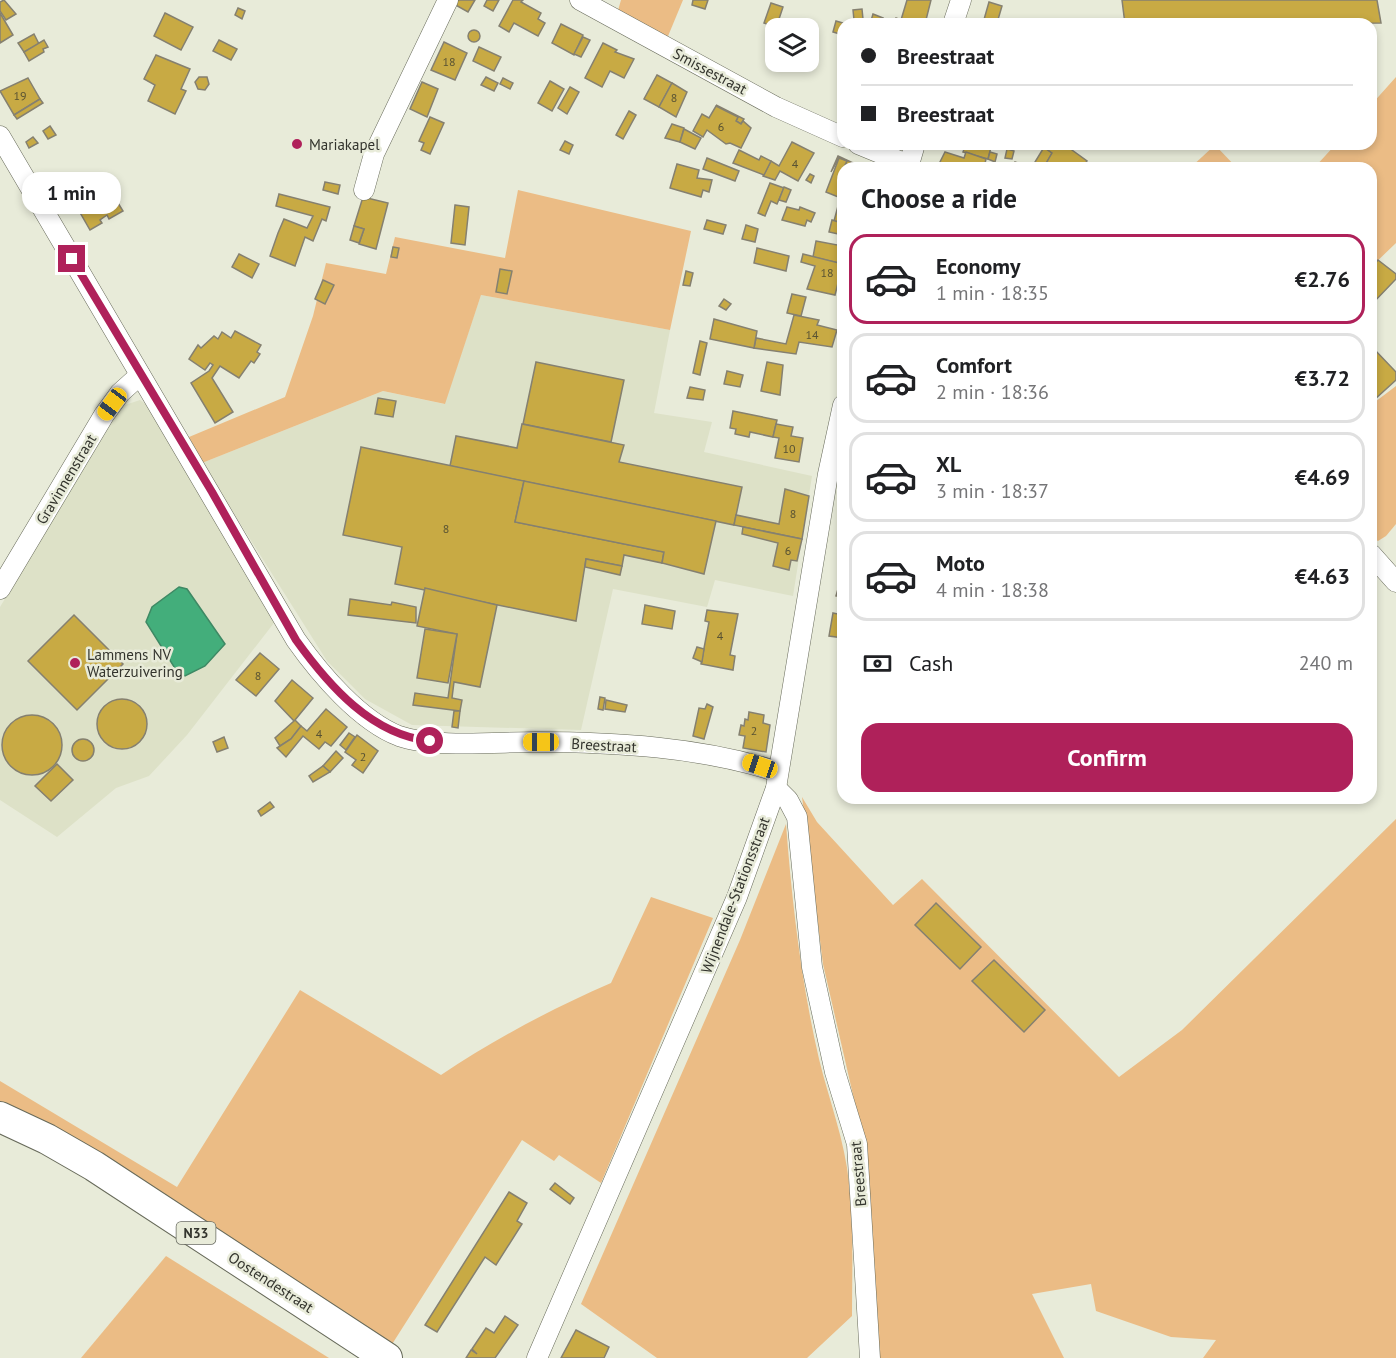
<!DOCTYPE html>
<meta charset="utf-8">
<style>
:root{--surface:#fff;--page:#f2f2f2;--text:#202124;--muted:#757577;--line:#e0e0e0;--accent:#af215a}
body{margin:0;font-family:"PT Sans",sans-serif;background:var(--page);color:var(--text);height:100vh;display:flex;flex-direction:column;font-size:22px;white-space:nowrap}
*{box-sizing:border-box;margin:0}
p{font-size:20px;color:var(--muted)}
.icon{flex:none;width:33px;height:33px;fill:none;stroke:currentColor;stroke-width:2;stroke-linecap:round;stroke-linejoin:round}
.map{position:relative;flex:1;overflow:hidden}
.panel{position:absolute;left:837px;top:162px;width:540px;height:642px;display:flex;flex-direction:column;background:var(--surface);border-radius:18px;box-shadow:0 3px 9px #0003}
.panel>*{flex:none}
.guide{position:absolute;left:837px;top:18px;width:540px;height:132px;border-radius:18px;box-shadow:0 3px 9px #0003;display:grid;align-content:center;height:132px;padding:0 24px;background:var(--surface)}
.buttons{position:absolute;left:765px;top:18px;display:grid;gap:12px}
.buttons a{display:grid;place-items:center;width:54px;height:54px;border-radius:12px;background:var(--surface);box-shadow:0 3px 9px #0003;font-size:30px}
.end{position:absolute;width:27px;height:27px;margin:-14px;border:8px solid #af215a;background:#fff;box-shadow:0 0 0 3px #fff}
.from{border-radius:50%}
.bubble{position:absolute;height:42px;border-radius:18px;background:var(--surface);box-shadow:0 3px 9px #0003;font-size:20px;font-weight:700;line-height:42px;text-align:center}
.car{position:absolute;width:18px;height:36px;margin:-18px -9px;border-radius:8px;box-shadow:0 0 4px 2px #0007;background:linear-gradient(#f5c518 24%,#345 0 40%,#f5c518 0 76%,#345 0 86%,#f5c518 0)}
.guide b{display:flex;align-items:center;gap:21px;height:57px;font-size:22px}
.guide b+b{border-top:2px solid var(--line)}
.guide i{width:15px;height:15px;background:var(--text)}
ul{padding:0;list-style:none}
li{display:flex;align-items:center;gap:18px;height:90px;margin:0 12px 9px;padding:0 12px;border:3px solid var(--line);border-radius:18px}
li div{flex:1}
li b{display:block;font-size:22px}
li em{font-style:normal;font-weight:700}
li.selected{border-color:var(--accent)}
li>.icon{width:54px;height:54px;stroke-width:1.5}
h2{padding:0 24px;font-size:27px;line-height:72px}
.pay{display:flex;align-items:center;gap:15px;height:66px;padding:0 24px;font-size:22px}
.pay p{margin-inline-start:auto}
.button{display:flex;gap:12px;margin-top:auto;padding:12px 24px}
.button a{flex:1;height:69px;border-radius:18px;background:var(--accent);color:#fff;font-size:24px;font-weight:700;line-height:69px;text-align:center}
.map>svg:first-child{display:block}
.built{fill:#dde1c7}
.green{fill:#ebbc85}
.water{fill:#43ae7b;stroke:#3e8964;stroke-width:1.5}
.building{fill:#c8aa44;stroke:#858070;stroke-width:1.5}
.lines{fill:none;stroke-linecap:round;stroke-linejoin:round}
.street-casing{stroke:#676a5a;stroke-width:21}
.primary-casing{stroke:#676a5a;stroke-width:32}
.street{stroke:#fff;stroke-width:20}
.primary{stroke:#fff;stroke-width:30}
.route{stroke:#af215a;stroke-width:8}
.poi-dot{fill:#af215a;stroke:#e8ebd9;stroke-width:2}
.labels{text-anchor:middle;dominant-baseline:central;stroke-width:5;stroke-linejoin:round;paint-order:stroke}
.number-label{font-size:12px;fill:#585233}
.shield{fill:#e8ebd9;stroke:#696b61;stroke-width:1.5}
.shield-label{font-size:14px;font-weight:bold;fill:#33342d}
.street-label{font-size:15px;fill:#33342d;stroke:#e8ebd9}
.poi-label{font-size:15px;fill:#33342d;stroke:#e8ebd9;text-anchor:start}
</style>
<div class="map">
<svg width="1396" height="1358" viewBox="0 0 1396 1358">
<rect width="100%" height="100%" fill="#e8ebd9"/>
<!-- built -->
<g class="built">
<polygon points="481,295 670,330 654,413 712,422 704,452 812,476 793,596 715,580 707,607 613,589 581,730 412,725 365,699 327,661 202,463 383,391 444,404"/>
<polygon points="140,400 157,412 277,619 187,735 149,776 116,788 57,837 0,800 0,607 122,406"/>
</g>
<!-- green -->
<g class="green">
<polygon points="621,0 683,0 666,41 617,14"/>
<polygon points="1396,77 1396,243 1371,267 1371,168 1314,168 1336,144 1371,144 1371,105"/>
<polygon points="1215,145 1237,168 1190,168"/>
<polygon points="518,190 691,231 670,330 481,295 445,404 383,391 202,463 189,437 285,397 313,316 326,263 386,274 395,237 505,258"/>
<polygon points="1396,386 1396,524 1386,536 1378,541 1371,537 1371,405"/>
<polygon points="802,797 817,822 893,905 922,879 1119,1077 1182,1030 1396,819 1396,1358 1203,1358 1216,1340 1171,1337 1096,1311 1091,1284 1032,1294 1064,1358 876,1358 867,1156 823,964"/>
<path d="M786 824C792 903 801 981 819 1059 829 1100 845 1141 849 1183 854 1227 852 1272 852 1316L807 1358H657L581 1304 740 940Z"/>
<path d="M651 897 713 918 601 1183 559 1155 554 1161 522 1140 389 1349 0 1104V1081L177 1187 300 990 441 1075C495 1039 551 1009 611 983Z"/>
<polygon points="166,1256 329,1358 81,1358"/>
</g>
<!-- water -->
<polygon class="water" points="179,587 187,589 225,644 205,666 185,676 176,670 146,622 152,607"/>
<!-- building -->
<g class="building">
<polygon points="4,0 16,14 6,20 0,11 0,2"/>
<polygon points="454,0 475,0 468,12 452,3"/>
<polygon points="487,0 499,0 493,11 484,6"/>
<polygon points="513,0 523,0 521,2 541,13 538,19 545,23 538,36 514,23 509,32 499,26"/>
<polygon points="693,0 708,0 705,9 692,5"/>
<polygon points="907,0 931,0 925,24 901,20"/>
<polygon points="1122,0 1377,0 1381,23 1125,24"/>
<polygon points="989,2 1002,6 997,23 983,23"/>
<polygon points="771,3 783,7 778,22 798,28 776,28 776,43 769,41 768,43 773,26 764,23"/>
<polygon points="238,8 245,11 242,19 235,15"/>
<polygon points="862,9 863,19 854,20 853,10"/>
<polygon points="0,13 13,35 0,43"/>
<polygon points="165,13 193,27 181,50 154,36"/>
<polygon points="873,14 883,18 880,24 870,24"/>
<polygon points="896,18 901,20 914,24 894,24"/>
<polygon points="836,21 843,23 840,34 833,32"/>
<polygon points="561,24 583,35 574,55 552,43"/>
<circle cx="474" cy="36" r="6"/>
<polygon points="34,34 39,44 24,52 18,43"/>
<polygon points="583,37 590,40 581,57 574,54"/>
<polygon points="44,40 48,47 43,49 44,52 29,61 24,52"/>
<polygon points="219,40 237,49 231,60 213,51"/>
<polygon points="444,42 467,53 455,80 431,70"/>
<polygon points="603,43 617,50 615,52 634,59 624,78 610,71 602,87 585,78"/>
<polygon points="479,47 501,57 494,71 473,61"/>
<polygon points="156,55 190,69 181,89 186,91 175,114 148,101 155,85 144,79"/>
<polygon points="657,75 672,83 659,107 644,99"/>
<polygon points="199,77 207,77 209,84 205,90 198,89 195,82"/>
<polygon points="486,77 498,83 494,91 481,85"/>
<polygon points="28,78 40,99 14,115 0,91"/>
<polygon points="503,78 513,83 510,89 500,84"/>
<polygon points="550,81 564,89 552,111 538,103"/>
<polygon points="422,82 438,89 427,117 410,109"/>
<polygon points="672,83 687,92 676,117 659,107"/>
<polygon points="570,87 579,92 567,114 558,108"/>
<polygon points="40,99 43,103 17,119 14,115"/>
<polygon points="716,105 744,119 741,124 736,121 738,117"/>
<polygon points="716,106 738,117 736,121 741,124 743,121 751,128 741,148 730,143 726,144 707,130 703,137 693,131 702,114 709,118"/>
<polygon points="629,111 636,115 623,139 616,135"/>
<polygon points="430,117 444,123 430,154 421,150 424,143 419,141"/>
<polygon points="672,124 684,128 680,142 665,138"/>
<polygon points="50,126 56,135 48,139 43,131"/>
<polygon points="684,129 701,138 695,149 680,142"/>
<polygon points="33,137 38,143 29,148 26,142"/>
<polygon points="565,141 573,145 569,154 560,150"/>
<polygon points="792,142 814,153 798,181 780,171 775,180 763,176 771,161 779,166"/>
<polygon points="966,144 991,147 988,159 963,152"/>
<polygon points="1046,144 1045,148 1052,153 1044,167 1046,168 1040,168 1041,166 1035,162"/>
<polygon points="1074,144 1072,150 1087,161 1082,168 1044,167 1052,153 1045,148 1047,144"/>
<polygon points="1007,149 1014,151 1012,159 1005,158"/>
<polygon points="739,150 759,160 761,156 771,161 764,175 733,163"/>
<polygon points="945,152 964,158 966,152 986,159 984,168 937,168"/>
<polygon points="990,152 997,154 995,162 988,159"/>
<polygon points="838,156 853,163 852,167 845,165 847,161 839,158 831,172"/>
<polygon points="707,158 739,171 735,181 703,169"/>
<polygon points="839,158 847,161 845,165 855,168 843,168 843,199 826,192"/>
<polygon points="1015,162 1024,165 1023,168 1013,167"/>
<polygon points="677,164 699,170 697,178 712,180 709,192 703,190 701,197 670,188"/>
<polygon points="810,174 814,176 811,183 806,180"/>
<polygon points="102,180 106,188 92,196 87,188"/>
<polygon points="325,182 340,185 338,194 323,190"/>
<polygon points="770,183 784,188 777,204 771,201 765,216 758,213"/>
<polygon points="784,187 791,190 786,202 779,200"/>
<polygon points="110,190 123,211 109,219 107,215 100,220 102,223 90,230 78,209"/>
<polygon points="279,194 330,207 326,221 322,219 313,241 305,237 295,266 270,256 278,233 284,219 307,228 313,216 276,206"/>
<polygon points="90,196 92,200 84,205 81,201"/>
<polygon points="363,197 388,203 376,249 359,244 364,229 354,226"/>
<polygon points="455,205 469,207 465,245 451,243"/>
<polygon points="838,206 843,208 842,223 834,221"/>
<polygon points="787,207 799,210 800,207 815,213 811,222 807,220 805,226 782,220"/>
<polygon points="843,219 843,235 829,232 832,220 842,223"/>
<polygon points="707,220 726,225 723,234 704,229"/>
<polygon points="746,225 758,229 755,242 742,239"/>
<polygon points="354,226 364,229 359,243 350,240"/>
<polygon points="816,241 843,246 843,264 813,257"/>
<polygon points="393,247 399,248 397,258 391,257"/>
<polygon points="757,248 789,256 786,271 754,263"/>
<polygon points="239,254 259,264 252,278 232,267"/>
<polygon points="803,254 843,264 843,276 840,275 835,295 807,289 815,266 801,262"/>
<polygon points="1378,260 1396,274 1396,279 1372,304 1371,268"/>
<polygon points="500,269 512,271 507,294 496,292"/>
<polygon points="686,271 693,273 690,286 683,285"/>
<polygon points="323,280 334,285 325,304 315,299"/>
<polygon points="792,294 806,297 801,316 787,313"/>
<polygon points="724,299 731,304 726,310 719,306"/>
<polygon points="794,315 819,320 817,325 837,330 832,347 799,342 796,354 754,348 756,338 786,344"/>
<polygon points="714,319 757,331 754,348 710,339"/>
<polygon points="235,331 261,345 257,352 260,354 254,363 251,361 239,378 220,366 212,378 233,412 215,423 191,383 209,371 213,365 210,363 205,370 189,359 198,345 201,348 214,336 218,339 222,332 231,338"/>
<polygon points="700,341 707,343 700,375 693,373"/>
<polygon points="1374,349 1396,372 1396,380 1374,400 1371,397 1371,352"/>
<polygon points="536,362 624,380 611,442 523,424"/>
<polygon points="767,362 783,365 780,395 761,391"/>
<polygon points="727,371 743,375 740,387 724,384"/>
<polygon points="690,387 705,390 703,400 687,398"/>
<polygon points="378,398 396,401 393,417 375,414"/>
<polygon points="733,411 777,420 773,437 750,432 749,437 735,434 736,429 730,428"/>
<polygon points="522,424 624,445 619,462 742,487 734,525 450,466 456,436 517,448"/>
<polygon points="776,424 793,427 791,436 803,438 799,462 775,458 779,438 773,437"/>
<polygon points="361,447 524,481 515,522 664,552 662,563 624,555 622,566 586,559 576,621 395,584 402,547 343,535"/>
<polygon points="524,481 716,521 704,574 662,563 664,552 515,522"/>
<polygon points="785,489 809,496 802,539 734,525 736,515 779,524"/>
<polygon points="743,527 802,539 797,561 791,560 789,570 773,566 778,543 742,534"/>
<polygon points="586,559 622,566 620,575 585,567"/>
<polygon points="843,572 843,597 836,596"/>
<polygon points="425,588 497,605 480,687 454,682 452,698 462,700 460,711 413,705 415,693 448,698 457,634 417,626"/>
<polygon points="350,599 391,605 392,602 416,607 416,623 348,615"/>
<polygon points="645,605 675,611 672,629 642,624"/>
<polygon points="707,610 738,614 730,655 735,656 733,670 701,664 709,622 705,621"/>
<polygon points="833,613 843,615 843,638 829,636"/>
<polygon points="74,615 123,664 77,710 28,661"/>
<polygon points="425,629 457,634 448,683 417,678"/>
<polygon points="697,647 704,649 702,662 693,658"/>
<polygon points="260,653 279,669 256,696 236,680"/>
<polygon points="292,680 313,698 295,720 301,726 291,739 280,746 275,738 294,721 275,701"/>
<polygon points="600,697 605,698 603,710 598,709"/>
<circle cx="122" cy="724" r="25"/>
<polygon points="606,700 627,705 625,712 605,709"/>
<polygon points="707,704 713,707 704,739 693,736 699,708 705,709"/>
<polygon points="326,709 347,727 331,746 325,742 319,749 303,736 286,757 277,748 291,739 301,726 307,731"/>
<polygon points="454,711 460,711 458,728 452,727"/>
<polygon points="749,712 764,715 763,723 770,725 766,752 743,748 745,736 739,735 741,725 744,726 745,719 748,720"/>
<circle cx="32" cy="745" r="30"/>
<polygon points="349,733 355,737 346,750 340,745"/>
<polygon points="357,735 378,751 363,773 352,765 356,760 345,752"/>
<polygon points="224,737 228,748 217,752 213,742"/>
<circle cx="83" cy="750" r="11"/>
<polygon points="336,751 343,758 330,772 323,766"/>
<polygon points="57,764 73,780 51,801 35,786"/>
<polygon points="323,766 330,772 313,782 309,776"/>
<polygon points="270,802 274,807 261,816 258,811"/>
<polygon points="936,903 981,947 960,969 915,925"/>
<polygon points="994,960 1045,1010 1024,1032 972,981"/>
<polygon points="555,1183 574,1198 570,1204 550,1189"/>
<polygon points="509,1192 527,1203 517,1221 522,1224 496,1265 485,1257 437,1332 425,1325"/>
<polygon points="505,1316 518,1325 495,1358 466,1358 471,1350 477,1354 472,1349 486,1328 494,1333"/>
<polygon points="576,1330 609,1347 604,1358 561,1358"/>
</g>
<g class="lines">
<defs>
<g id="street">
<polyline points="580,0 776,107 843,137"/>
<polyline points="953,24 961,0"/>
<path d="M0 136 296 640C320 674 360 721 399 736 433 748 497 742 535 742 614 742 703 747 778 772"/>
<polyline points="858,144 909,165"/>
<polyline points="908,168 915,144"/>
<polyline points="364,190 374,154 448,0"/>
<polyline points="1371,554 1396,582"/>
<polyline points="0,589 104,415 120,393 140,375"/>
<polyline points="776,788 788,800 797,817 812,967 835,1072 857,1144 870,1358"/>
<polyline points="537,1358 737,897 776,788 828,474 843,405"/>
</g>
<polyline id="primary" points="0,1117 47,1139 94,1166 387,1358"/>
</defs>
<!-- street casing -->
<use href="#street" class="street-casing"/>
<!-- primary casing -->
<use href="#primary" class="primary-casing"/>
<!-- street -->
<use href="#street" class="street"/>
<!-- primary -->
<use href="#primary" class="primary"/>
</g>
<g class="lines">
<!-- route -->
<path class="route" d="M72 259 212 492 296 640C329 686 372 735 430 741"/>
</g>
<!-- markers -->
<g class="poi-dot">
<circle cx="297" cy="144" r="6"/>
<circle cx="75" cy="663" r="6"/>
</g>
<g class="labels">
<!-- number labels -->
<g class="number-label">
<text x="449" y="61">18</text>
<text x="20" y="95">19</text>
<text x="674" y="97">8</text>
<text x="721" y="126">6</text>
<text x="795" y="163">4</text>
<text x="827" y="272">18</text>
<text x="812" y="334">14</text>
<text x="789" y="448">10</text>
<text x="793" y="513">8</text>
<text x="446" y="528">8</text>
<text x="788" y="550">6</text>
<text x="720" y="635">4</text>
<text x="258" y="675">8</text>
<text x="754" y="730">2</text>
<text x="319" y="733">4</text>
<text x="363" y="756">2</text>
</g>
<!-- shield labels -->
<rect class="shield" x="176.5" y="1222" width="39" height="22" rx="4.5"/>
<g class="shield-label">
<text x="196" y="1233">N33</text>
</g>
<!-- street labels -->
<g class="street-label">
<text transform="translate(710 71) rotate(28)">Smissestraat</text>
<text transform="translate(66 479) rotate(-59)">Gravinnenstraat</text>
<text transform="translate(604 745) rotate(3)">Breestraat</text>
<text transform="translate(735 895) rotate(-69)">Wijnendale-Stationsstraat</text>
<text transform="translate(858 1174) rotate(-95)">Breestraat</text>
<text transform="translate(271 1282) rotate(33)">Oostendestraat</text>
</g>
<!-- poi labels -->
<g class="poi-label">
<text x="309" y="144">Mariakapel</text>
<text x="87" y="654">Lammens NV<tspan x="87" dy="17">Waterzuivering</tspan></text>
</g>
</g>
</svg>
<div class="buttons">
<a><svg class="icon" aria-label="layers" viewBox="0 0 24 24"><path d="M12 4l9 5-9 5-9-5zM3 14l9 5 9-5"/></svg></a>
</div>
<i class="end from" style="left:430px;top:741px"></i>
<i class="end" style="left:72px;top:259px"></i>
<div class="bubble" style="left:22px;top:172px;width:99px">1 min</div>
<i class="car" style="left:112px;top:404px;rotate:217deg"></i>
<i class="car" style="left:541px;top:742px;rotate:270deg"></i>
<i class="car" style="left:760px;top:766px;rotate:289deg"></i>
<div class="guide">
<b><i class="from"></i>Breestraat</b>
<b><i></i>Breestraat</b>
</div>
<section class="panel">
<h2>Choose a ride</h2>
<ul>
<li class="selected"><svg class="icon" aria-label="car" viewBox="0 0 24 24"><path d="M5 17H2v-5l4-1 3-4h7l3 4 3 1v5h-3M9 17h6M6 11h13"/><circle cx="7" cy="17" r="2"/><circle cx="17" cy="17" r="2"/></svg><div><b>Economy</b><p>1 min · 18:35</p></div><em>€2.76</em></li>
<li><svg class="icon" aria-label="car" viewBox="0 0 24 24"><path d="M5 17H2v-5l4-1 3-4h7l3 4 3 1v5h-3M9 17h6M6 11h13"/><circle cx="7" cy="17" r="2"/><circle cx="17" cy="17" r="2"/></svg><div><b>Comfort</b><p>2 min · 18:36</p></div><em>€3.72</em></li>
<li><svg class="icon" aria-label="car" viewBox="0 0 24 24"><path d="M5 17H2v-5l4-1 3-4h7l3 4 3 1v5h-3M9 17h6M6 11h13"/><circle cx="7" cy="17" r="2"/><circle cx="17" cy="17" r="2"/></svg><div><b>XL</b><p>3 min · 18:37</p></div><em>€4.69</em></li>
<li><svg class="icon" aria-label="car" viewBox="0 0 24 24"><path d="M5 17H2v-5l4-1 3-4h7l3 4 3 1v5h-3M9 17h6M6 11h13"/><circle cx="7" cy="17" r="2"/><circle cx="17" cy="17" r="2"/></svg><div><b>Moto</b><p>4 min · 18:38</p></div><em>€4.63</em></li>
</ul>
<div class="pay"><svg class="icon" aria-label="cash" viewBox="0 0 24 24"><path d="M3 7h18v10H3z"/><circle cx="12" cy="12" r="2"/></svg>Cash<p>240 m</p></div>
<div class="button"><a>Confirm</a></div>
</section>
</div>
